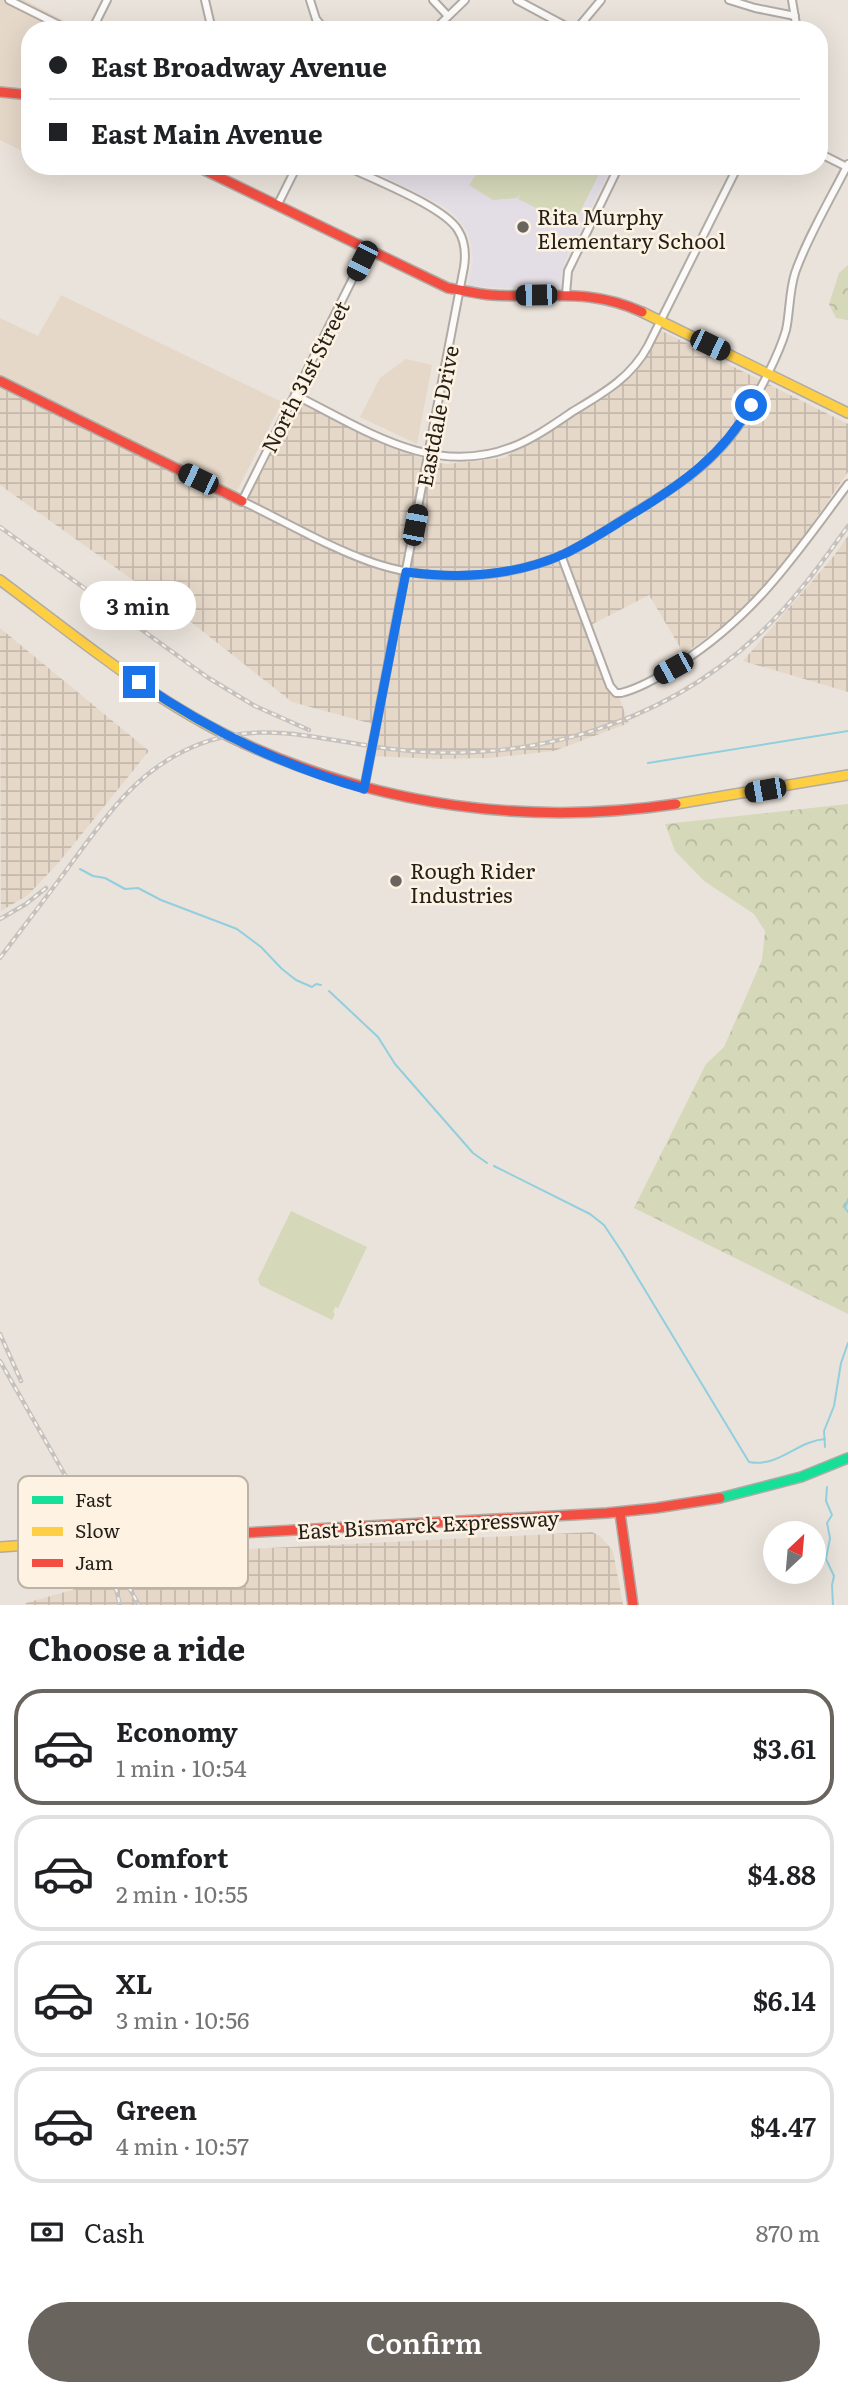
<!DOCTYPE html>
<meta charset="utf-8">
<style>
:root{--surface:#fff;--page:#f6f6f6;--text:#202124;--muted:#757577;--line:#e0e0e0;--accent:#69645d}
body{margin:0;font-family:Literata,serif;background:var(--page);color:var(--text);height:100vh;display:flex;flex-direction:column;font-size:26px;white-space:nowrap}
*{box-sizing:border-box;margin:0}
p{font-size:23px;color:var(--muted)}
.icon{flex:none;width:38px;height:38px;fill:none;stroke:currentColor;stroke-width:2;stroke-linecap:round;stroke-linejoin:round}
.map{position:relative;height:1605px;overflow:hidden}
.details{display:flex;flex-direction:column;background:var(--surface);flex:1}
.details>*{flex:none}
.banner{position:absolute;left:21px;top:21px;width:807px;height:154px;border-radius:28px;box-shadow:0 7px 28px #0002;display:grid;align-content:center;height:154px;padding:0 28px;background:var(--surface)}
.needle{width:46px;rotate:26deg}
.buttons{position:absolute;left:763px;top:1521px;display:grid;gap:14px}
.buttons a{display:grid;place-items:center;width:63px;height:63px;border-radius:50%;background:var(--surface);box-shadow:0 7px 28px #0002;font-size:35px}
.end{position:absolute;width:32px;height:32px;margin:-16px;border:9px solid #1a73e8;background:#fff;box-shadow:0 0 0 4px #fff}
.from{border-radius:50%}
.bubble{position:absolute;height:49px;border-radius:24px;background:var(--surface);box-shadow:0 7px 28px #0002;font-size:23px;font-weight:600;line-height:49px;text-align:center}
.car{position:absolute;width:21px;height:42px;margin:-21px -10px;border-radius:9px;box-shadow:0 0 5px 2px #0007;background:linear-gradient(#222 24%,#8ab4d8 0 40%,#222 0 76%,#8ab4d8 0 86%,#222 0)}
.banner b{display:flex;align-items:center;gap:24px;height:66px;font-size:26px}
.banner b+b{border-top:2px solid var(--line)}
.banner i{width:18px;height:18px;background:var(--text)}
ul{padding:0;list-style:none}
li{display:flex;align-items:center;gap:21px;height:116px;margin:0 14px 10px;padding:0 14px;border:4px solid var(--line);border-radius:28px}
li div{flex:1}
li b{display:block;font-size:26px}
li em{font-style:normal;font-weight:600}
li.selected{border-color:var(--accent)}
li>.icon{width:63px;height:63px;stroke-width:1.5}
h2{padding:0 28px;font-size:32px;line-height:84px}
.pay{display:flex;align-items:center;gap:18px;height:77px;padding:0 28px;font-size:26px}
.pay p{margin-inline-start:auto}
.cta{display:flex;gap:14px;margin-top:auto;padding:14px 28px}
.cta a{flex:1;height:80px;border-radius:42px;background:var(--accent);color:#fff;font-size:28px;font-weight:600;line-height:80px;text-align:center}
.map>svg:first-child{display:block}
.built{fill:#e5d8c9}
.industrial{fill:url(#industrial-grid)}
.education{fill:#e3dee6}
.green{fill:#d5d8b9}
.park{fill:url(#park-crowns)}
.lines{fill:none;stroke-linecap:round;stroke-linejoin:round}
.stream{stroke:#92cfde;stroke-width:2}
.street-casing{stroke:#b0aba5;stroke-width:10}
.fast-casing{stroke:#b0aba5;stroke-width:12}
.slow-casing{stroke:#b0aba5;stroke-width:12}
.jam-casing{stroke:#b0aba5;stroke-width:12}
.street{stroke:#fcfbfa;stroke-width:6}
.fast{stroke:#16e098;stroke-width:9}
.slow{stroke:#ffcf43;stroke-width:9}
.jam{stroke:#f24e42;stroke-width:9}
.rail-casing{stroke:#c4c2c0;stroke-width:4.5}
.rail{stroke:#fef2e2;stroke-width:2;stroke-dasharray:5;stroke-linecap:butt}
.fast-bridge-casing{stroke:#c3bfbc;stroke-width:13;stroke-linecap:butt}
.fast-bridge{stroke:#16e098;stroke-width:10}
.route{stroke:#1a73e8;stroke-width:9}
.poi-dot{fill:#69645d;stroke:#fef2e2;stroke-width:2.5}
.labels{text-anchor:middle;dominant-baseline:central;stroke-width:5;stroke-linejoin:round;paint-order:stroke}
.poi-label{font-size:21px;fill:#231f19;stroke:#fef2e2;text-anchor:start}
.street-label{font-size:21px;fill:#231f19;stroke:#fef2e2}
.key{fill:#fef2e2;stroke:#bcb3a6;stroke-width:2}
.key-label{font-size:19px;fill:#231f19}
</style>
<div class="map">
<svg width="848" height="1605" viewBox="0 0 848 1605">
<defs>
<pattern id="industrial-grid" width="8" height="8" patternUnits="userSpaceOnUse" patternTransform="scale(1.75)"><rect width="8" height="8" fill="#e5d8c9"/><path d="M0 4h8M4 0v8" fill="none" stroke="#c4b9ac"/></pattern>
<pattern id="park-crowns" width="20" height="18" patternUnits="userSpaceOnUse" patternTransform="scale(1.75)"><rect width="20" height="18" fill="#d5d8b9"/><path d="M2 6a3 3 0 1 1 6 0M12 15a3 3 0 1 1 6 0" fill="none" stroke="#b7b99e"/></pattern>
</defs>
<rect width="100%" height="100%" fill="#eae3db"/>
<!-- built -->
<g class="built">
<polygon points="0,0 25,0 82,30 30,30 30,155 0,140"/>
<polygon points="61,295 282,402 236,493 0,378 0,318 38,336"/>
<polygon points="406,359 432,365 417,444 360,417 380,378"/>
</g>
<!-- industrial -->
<g class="industrial">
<polygon points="660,330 848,424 848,472 796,547 757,597 728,622 684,654 649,595 591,625 629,723 554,751 490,758 435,759 374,756 380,726 292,702 182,615 0,485 0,378 247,498 296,401 388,446 433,462 447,464 504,458 613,392 633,375 644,361"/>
<polygon points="848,536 848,692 743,661 833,557"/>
<polygon points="0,628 149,751 60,861 28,895 1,911"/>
<polygon points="592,1532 600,1536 613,1551 623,1605 25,1605 26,1603 210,1551"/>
</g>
<!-- education -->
<polygon class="education" points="363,166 612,166 566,259 561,273 561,287 502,288 468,286 473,259 471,244 467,230 454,214 442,205"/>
<!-- green -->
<g class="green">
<polygon points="482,166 524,166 532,171 535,166 603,166 573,226 518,199 521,193 517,198 493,200 469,185"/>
<polygon points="291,1211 367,1247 338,1308 335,1307 333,1312 335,1314 332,1320 260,1285 258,1279"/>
</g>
<!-- park -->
<g class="park">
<polygon points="848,265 848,320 836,318 829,304 839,273"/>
<polygon points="848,804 848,1314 634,1208 706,1064 724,1047 762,960 765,931 754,914 704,881 675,851 665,824"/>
</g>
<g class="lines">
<!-- stream -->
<g class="stream">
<polyline points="648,763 848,731"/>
<polyline points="80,869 93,876 105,878 125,889 138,888 161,900 237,929 261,947 282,969 296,980 312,987 316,984 321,985"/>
<polyline points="329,991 378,1037 395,1064 473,1153 487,1163"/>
<path d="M494 1166 590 1214 604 1225 622 1252 749 1462C778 1468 797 1441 825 1439"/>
<polyline points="848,1199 845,1208 848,1212"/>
<polyline points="825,1447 824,1431 834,1406 841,1363 848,1343"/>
<polyline points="827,1487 826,1501 832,1515 827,1523 830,1538 826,1559 834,1576 832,1585 833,1605"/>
</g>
<defs>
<g id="street">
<polyline points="9,0 69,30"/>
<polyline points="205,0 212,30"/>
<polyline points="310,0 316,19 325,30"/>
<polyline points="433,0 448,16"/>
<polyline points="517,0 573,30"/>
<polyline points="729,0 755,8 795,16"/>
<polyline points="792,0 797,30"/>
<polyline points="92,30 107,0"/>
<polyline points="434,30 465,0"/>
<polyline points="576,30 601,0"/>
<polyline points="819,153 847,167"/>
<path d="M346 166C374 180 443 206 458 230 465 241 466 254 464 267L364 789"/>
<polyline points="277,206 297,166"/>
<path d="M367 250 242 501C284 521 326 546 371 562 431 583 503 580 562 555 586 544 608 529 630 515 675 488 717 462 745 416 758 394 779 355 786 330 790 312 789 292 795 273 807 238 831 198 848 164"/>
<polyline points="566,294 568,271 619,166"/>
<path d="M295 395C364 429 432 478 512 447 533 439 553 425 572 412 602 394 631 378 648 346L738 166"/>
<path d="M561 555 610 686 616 693H621C641 688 661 676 679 664 755 616 796 554 848 484"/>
</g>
<polyline id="fast" points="720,1498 801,1477 848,1458"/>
<g id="slow">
<polyline points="642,312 848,413"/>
<path d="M0 580C78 638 154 702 243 743"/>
<polyline points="676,804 848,775"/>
<polyline points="0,1547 70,1542"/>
</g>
<g id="jam">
<polyline points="0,92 30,95"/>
<path d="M196 166 448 288C462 290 477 294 491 295 549 299 587 287 642 312"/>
<polyline points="0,381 242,501"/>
<path d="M243 743C380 806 527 826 676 804"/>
<polyline points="620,1513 633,1605"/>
<polyline points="132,1539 607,1513 656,1508 720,1498"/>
</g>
</defs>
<!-- street casing -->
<use href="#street" class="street-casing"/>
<!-- fast casing -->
<use href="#fast" class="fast-casing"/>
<!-- slow casing -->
<use href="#slow" class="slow-casing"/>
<!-- jam casing -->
<use href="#jam" class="jam-casing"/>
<!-- street -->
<use href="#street" class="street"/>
<!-- fast -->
<use href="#fast" class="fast"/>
<!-- slow -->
<use href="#slow" class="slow"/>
<!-- jam -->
<use href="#jam" class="jam"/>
<defs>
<g id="rail">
<polyline points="0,527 207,677 255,706 309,730"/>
<polyline points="0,919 26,904 46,888"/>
<path d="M0 958C24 926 49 894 73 861 105 818 134 775 184 751 254 716 318 740 391 749 523 765 659 727 757 636 793 603 820 565 848 526"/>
<polyline points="0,1334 21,1381"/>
<polyline points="0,1361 139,1605"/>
<polyline points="111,1568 120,1605"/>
</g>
</defs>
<!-- rail casing -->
<use href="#rail" class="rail-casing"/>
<!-- rail -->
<use href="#rail" class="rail"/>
<defs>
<polyline id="fast-bridge" points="70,1542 132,1539"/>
</defs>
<!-- fast-bridge casing -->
<use href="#fast-bridge" class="fast-bridge-casing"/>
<!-- fast-bridge -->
<use href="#fast-bridge" class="fast-bridge"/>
</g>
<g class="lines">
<!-- route -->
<path class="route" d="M139 682C208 730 283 766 364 789L406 572C459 579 515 576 564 554 589 542 611 527 634 513 682 484 723 455 751 405"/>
</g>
<!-- markers -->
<g class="poi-dot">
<circle cx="523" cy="227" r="7"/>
<circle cx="396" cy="881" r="7"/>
</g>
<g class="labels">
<!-- poi labels -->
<g class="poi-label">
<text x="537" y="215">Rita Murphy<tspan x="537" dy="24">Elementary School</tspan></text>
<text x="410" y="869">Rough Rider<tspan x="410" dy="24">Industries</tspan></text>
</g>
<!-- street labels -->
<g class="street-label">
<text transform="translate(304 376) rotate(-63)">North 31st Street</text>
<text transform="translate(436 416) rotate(-79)">Eastdale Drive</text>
<text transform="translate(428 1523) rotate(-3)">East Bismarck Expressway</text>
</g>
</g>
<!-- legend -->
<rect x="18" y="1476" width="230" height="112" rx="10" class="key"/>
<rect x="32" y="1496" width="31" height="8" fill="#16e098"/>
<rect x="32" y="1527" width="31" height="9" fill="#ffcf43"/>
<rect x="32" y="1559" width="31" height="8" fill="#f24e42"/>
<g class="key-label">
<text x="75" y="1507">Fast</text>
<text x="75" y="1538">Slow</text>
<text x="75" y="1570">Jam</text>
</g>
</svg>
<div class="buttons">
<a><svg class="needle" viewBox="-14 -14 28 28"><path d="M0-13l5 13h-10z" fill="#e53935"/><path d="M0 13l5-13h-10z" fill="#757577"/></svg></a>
</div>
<i class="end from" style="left:751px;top:405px"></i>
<i class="end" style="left:139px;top:682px"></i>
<div class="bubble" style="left:80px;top:581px;width:116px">3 min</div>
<i class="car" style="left:362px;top:261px;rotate:207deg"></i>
<i class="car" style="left:536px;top:295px;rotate:269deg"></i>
<i class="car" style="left:710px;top:345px;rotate:116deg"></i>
<i class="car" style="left:198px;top:479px;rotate:296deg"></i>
<i class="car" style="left:415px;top:525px;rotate:11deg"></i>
<i class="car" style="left:673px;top:668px;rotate:241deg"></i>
<i class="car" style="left:765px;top:790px;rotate:260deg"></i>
<div class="banner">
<b><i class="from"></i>East Broadway Avenue</b>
<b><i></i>East Main Avenue</b>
</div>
</div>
<section class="details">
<h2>Choose a ride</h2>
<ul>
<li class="selected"><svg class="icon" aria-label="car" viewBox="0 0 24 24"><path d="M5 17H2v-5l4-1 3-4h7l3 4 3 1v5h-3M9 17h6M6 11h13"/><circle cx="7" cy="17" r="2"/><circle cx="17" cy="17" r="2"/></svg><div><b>Economy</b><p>1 min · 10:54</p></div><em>$3.61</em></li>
<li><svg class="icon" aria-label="car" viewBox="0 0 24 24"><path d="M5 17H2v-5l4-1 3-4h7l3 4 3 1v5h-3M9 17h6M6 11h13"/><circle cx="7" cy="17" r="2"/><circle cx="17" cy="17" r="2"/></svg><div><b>Comfort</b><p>2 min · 10:55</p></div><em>$4.88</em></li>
<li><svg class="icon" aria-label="car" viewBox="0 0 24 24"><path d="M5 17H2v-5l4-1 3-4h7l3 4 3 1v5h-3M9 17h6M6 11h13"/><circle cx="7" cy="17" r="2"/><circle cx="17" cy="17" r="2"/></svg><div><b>XL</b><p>3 min · 10:56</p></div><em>$6.14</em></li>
<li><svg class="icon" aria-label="car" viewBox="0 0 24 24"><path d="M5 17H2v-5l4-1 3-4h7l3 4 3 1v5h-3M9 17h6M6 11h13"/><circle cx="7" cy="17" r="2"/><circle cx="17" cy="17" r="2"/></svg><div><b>Green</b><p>4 min · 10:57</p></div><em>$4.47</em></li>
</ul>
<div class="pay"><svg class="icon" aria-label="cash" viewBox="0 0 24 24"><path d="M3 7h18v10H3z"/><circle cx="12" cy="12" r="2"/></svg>Cash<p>870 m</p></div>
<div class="cta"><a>Confirm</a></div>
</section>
